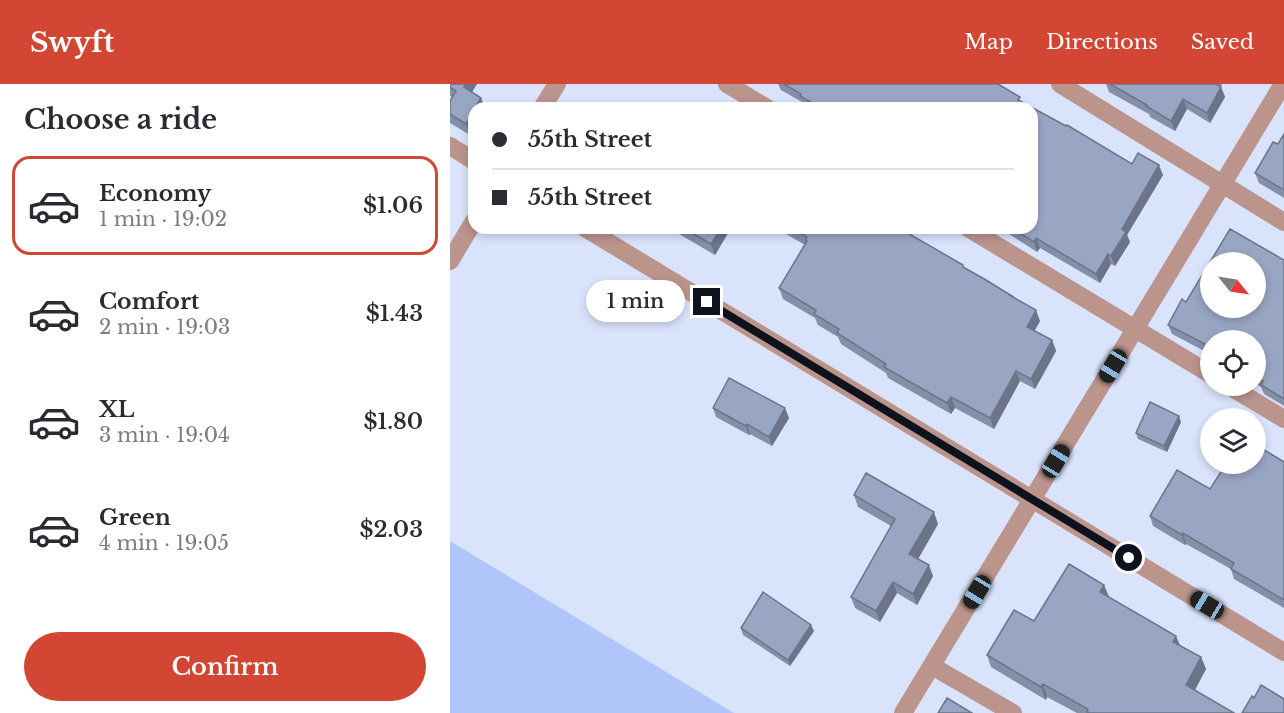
<!DOCTYPE html>
<meta charset="utf-8">
<style>
:root{--surface:#fff;--page:#f2f2f3;--text:#2b2b33;--muted:#7c7c81;--line:#e1e1e2;--accent:#d34633}
body{margin:0;font-family:"Libre Baskerville",serif;background:var(--page);color:var(--text);height:100vh;display:flex;flex-direction:column;font-size:22px;white-space:nowrap}
*{box-sizing:border-box;margin:0}
p{font-size:20px;color:var(--muted)}
.icon{flex:none;width:33px;height:33px;fill:none;stroke:currentColor;stroke-width:2;stroke-linecap:round;stroke-linejoin:round}
.map{position:relative;flex:1;overflow:hidden}
.side{display:flex;flex-direction:column;background:var(--surface);width:450px}
.side>*{flex:none}
.hud{position:absolute;left:18px;top:18px;width:570px;height:132px;border-radius:18px;box-shadow:0 3px 9px #0003;display:grid;align-content:center;height:132px;padding:0 24px;background:var(--surface)}
.needle{width:39px;rotate:120deg}
.controls{position:absolute;left:750px;top:168px;display:grid;gap:12px}
.controls a{display:grid;place-items:center;width:66px;height:66px;border-radius:50%;background:var(--surface);box-shadow:0 3px 9px #0003;font-size:30px}
.end{position:absolute;width:27px;height:27px;margin:-14px;border:8px solid #0e121c;background:#fff;box-shadow:0 0 0 3px #fff}
.from{border-radius:50%}
.bubble{position:absolute;height:42px;border-radius:21px;background:var(--surface);box-shadow:0 3px 9px #0003;font-size:20px;font-weight:600;line-height:42px;text-align:center}
.car{position:absolute;width:18px;height:36px;margin:-18px -9px;border-radius:8px;box-shadow:0 0 4px 2px #0007;background:linear-gradient(#222 24%,#8ab4d8 0 40%,#222 0 76%,#8ab4d8 0 86%,#222 0)}
.hud b{display:flex;align-items:center;gap:21px;height:57px;font-size:22px}
.hud b+b{border-top:2px solid var(--line)}
.hud i{width:15px;height:15px;background:var(--text)}
ul{padding:0;list-style:none}
li{display:flex;align-items:center;gap:18px;height:99px;margin:0 12px 9px;padding:0 12px;border:3px solid transparent;border-radius:18px}
li div{flex:1}
li b{display:block;font-size:22px}
li em{font-style:normal;font-weight:600}
li.on{border-color:var(--accent)}
li>.icon{width:54px;height:54px;stroke-width:1.5}
h2{padding:0 24px;font-size:27px;line-height:72px}
.button{display:flex;gap:12px;margin-top:auto;padding:12px 24px}
.button a{flex:1;height:69px;border-radius:36px;background:var(--accent);color:#fff;font-size:24px;font-weight:600;line-height:69px;text-align:center}
header{display:flex;align-items:center;gap:36px;box-sizing:border-box;height:84px;padding:0 30px;background:var(--accent);color:#fff}
header strong{font-size:28px}
nav{display:flex;gap:33px;margin-inline-start:auto;font-size:21px}
main{display:flex;flex:1;min-height:0}
.map>svg:first-child{display:block}
.green{fill:#b0c6fb}
.lines{fill:none;stroke-linecap:round;stroke-linejoin:round}
.minor{stroke:#bb948c;stroke-width:18}
.wall{fill:#848fa8}
.shaded-wall{fill:#6b7488}
.building{fill:#99a6c3;stroke:#6b7488;stroke-width:1.5;fill-rule:evenodd}
.route{stroke:#0e121c;stroke-width:8}
</style>
<header>
<strong>Swyft</strong>
<nav><a>Map</a><a>Directions</a><a>Saved</a></nav>
</header>
<main>
<section class="side">
<h2>Choose a ride</h2>
<ul>
<li class="on"><svg class="icon" aria-label="car" viewBox="0 0 24 24"><path d="M5 17H2v-5l4-1 3-4h7l3 4 3 1v5h-3M9 17h6M6 11h13"/><circle cx="7" cy="17" r="2"/><circle cx="17" cy="17" r="2"/></svg><div><b>Economy</b><p>1 min · 19:02</p></div><em>$1.06</em></li>
<li><svg class="icon" aria-label="car" viewBox="0 0 24 24"><path d="M5 17H2v-5l4-1 3-4h7l3 4 3 1v5h-3M9 17h6M6 11h13"/><circle cx="7" cy="17" r="2"/><circle cx="17" cy="17" r="2"/></svg><div><b>Comfort</b><p>2 min · 19:03</p></div><em>$1.43</em></li>
<li><svg class="icon" aria-label="car" viewBox="0 0 24 24"><path d="M5 17H2v-5l4-1 3-4h7l3 4 3 1v5h-3M9 17h6M6 11h13"/><circle cx="7" cy="17" r="2"/><circle cx="17" cy="17" r="2"/></svg><div><b>XL</b><p>3 min · 19:04</p></div><em>$1.80</em></li>
<li><svg class="icon" aria-label="car" viewBox="0 0 24 24"><path d="M5 17H2v-5l4-1 3-4h7l3 4 3 1v5h-3M9 17h6M6 11h13"/><circle cx="7" cy="17" r="2"/><circle cx="17" cy="17" r="2"/></svg><div><b>Green</b><p>4 min · 19:05</p></div><em>$2.03</em></li>
</ul>
<div class="button"><a>Confirm</a></div>
</section>
<div class="map">
<svg width="834" height="629" viewBox="0 0 834 629">
<rect width="100%" height="100%" fill="#d9e4fc"/>
<!-- green -->
<polygon class="green" points="0,457 284,629 0,629"/>
<g class="lines">
<!-- minor -->
<g class="minor">
<polyline points="277,0 317,24"/>
<polyline points="610,0 834,138"/>
<polyline points="92,24 107,0"/>
<polyline points="0,62 24,77"/>
<polyline points="135,144 834,568"/>
<polyline points="518,144 760,290"/>
<polyline points="0,177 24,137"/>
<polyline points="779,302 834,335"/>
<polyline points="482,582 563,629"/>
<polyline points="453,629 833,0"/>
</g>
</g>
<!-- wall -->
<g class="wall">
<polygon points="0,0 27,0 22,8 31,14 35,24 24,24 24,44 20,51 0,39 0,17 2,13 0,12"/>
<polygon points="328,0 550,0 551,1 572,18 682,80 713,91 677,151 680,158 665,182 661,180 650,199 590,164 587,168 550,144 582,144 582,24 358,24 353,21 352,18 331,6"/>
<polygon points="656,0 772,0 771,3 775,13 760,39 737,25 725,47 700,33 699,30 659,8"/>
<polygon points="834,50 834,114 809,99 805,89 828,60"/>
<polygon points="222,144 281,144 265,171 222,146"/>
<polygon points="326,144 449,144 562,213 590,237 584,247 602,256 606,267 585,305 570,297 544,345 505,324 501,330 438,294 436,289 391,260 388,253 368,241 365,234 333,215 329,204 355,161"/>
<polygon points="834,176 834,322 814,310 811,303 806,300 806,256 760,256 760,273 759,272 758,269 722,250 718,241 736,218"/>
<polygon points="263,324 339,334 322,362 300,350 299,351 266,333"/>
<polygon points="731,338 717,368 688,355 686,349"/>
<polygon points="834,378 834,524 784,495 781,485 736,460 735,461 703,442 700,432 760,405"/>
<polygon points="404,411 488,440 468,475 483,492 467,521 447,509 430,538 405,524 401,513 441,442 408,423"/>
<polygon points="654,501 659,513 726,552 730,561 751,573 756,585 745,606 784,629 627,629 597,613 596,616 541,583 537,571 584,537"/>
<polygon points="291,544 364,547 340,582 293,551"/>
</g>
<!-- shaded-wall -->
<g class="shaded-wall">
<polygon points="16,0 27,0 18,14 14,3"/>
<polygon points="771,3 775,13 760,39 757,29"/>
<polygon points="31,14 35,24 25,24"/>
<polygon points="733,15 737,25 725,47 721,37"/>
<polygon points="24,26 24,44 20,51 16,40"/>
<polygon points="709,81 713,91 677,151 680,158 665,182 661,172 672,145"/>
<polygon points="271,144 281,144 265,171 261,160"/>
<polygon points="586,154 590,164 587,168 584,158"/>
<polygon points="658,170 661,180 650,199 646,190"/>
<polygon points="586,226 590,237 581,253 577,243"/>
<polygon points="602,256 606,267 585,305 581,295"/>
<polygon points="566,287 570,297 544,345 540,334"/>
<polygon points="501,313 505,324 501,330 497,319"/>
<polygon points="335,324 339,334 322,362 319,353"/>
<polygon points="729,332 731,338 717,368 714,362"/>
<polygon points="297,340 300,350 299,351 296,342"/>
<polygon points="484,428 488,440 464,482 459,470"/>
<polygon points="733,449 736,460 735,461 732,451"/>
<polygon points="479,481 483,492 467,521 463,510"/>
<polygon points="443,498 447,509 430,538 426,527"/>
<polygon points="654,501 659,513 650,508"/>
<polygon points="361,541 364,547 340,582 338,576"/>
<polygon points="726,552 731,565 723,558"/>
<polygon points="751,573 756,585 741,613 736,601"/>
<polygon points="593,600 597,613 596,616 591,603"/>
</g>
<!-- building -->
<g class="building">
<polygon points="0,0 16,0 14,3 31,14 25,24 24,24 24,26 16,40 0,30 0,17 6,7 0,3"/>
<polygon points="334,0 548,0 570,13 568,16 616,42 617,41 682,80 688,69 709,81 672,145 676,148 661,172 658,170 646,190 586,154 584,158 562,144 582,144 582,24 371,24 350,12 351,10"/>
<polygon points="660,0 766,0 771,3 757,29 733,15 721,37 696,22 697,21"/>
<polygon points="834,50 834,106 805,89 823,58 828,60"/>
<polygon points="233,144 271,144 261,160"/>
<polygon points="341,144 449,144 513,181 513,183 536,196 562,212 561,212 586,226 577,243 602,256 581,295 566,287 540,334 501,313 497,319 434,283 436,280 387,249 389,245 364,230 366,226 329,204 357,157 356,156 357,153"/>
<path d="M780 145 834 176V315L811 301 813 297 806 293V256H760V266L756 263 757 261 718 241 732 215 736 218ZM760 178H806V224H760Z"/>
<polygon points="279,294 335,324 319,353 297,340 296,342 263,324"/>
<polygon points="700,318 729,332 714,362 686,349"/>
<polygon points="806,361 834,378 834,516 781,485 784,479 733,449 732,451 700,432 727,386 760,405 776,380 806,380"/>
<polygon points="416,389 484,428 459,470 479,481 463,510 443,498 426,527 401,513 445,435 404,411"/>
<polygon points="619,480 654,501 650,508 726,552 723,558 751,573 736,601 784,629 639,629 637,628 638,625 593,600 591,603 537,571 564,526 584,537"/>
<polygon points="313,508 361,541 338,576 291,544"/>
<polygon points="811,601 834,615 834,629 792,629 802,612 804,614"/>
<polygon points="497,614 522,629 488,629"/>
</g>
<g class="lines">
<!-- route -->
<polyline class="route" points="257,218 679,474"/>
</g>
</svg>
<div class="controls">
<a><svg class="needle" viewBox="-14 -14 28 28"><path d="M0-13l5 13h-10z" fill="#e53935"/><path d="M0 13l5-13h-10z" fill="#7c7c81"/></svg></a>
<a><svg class="icon" aria-label="locate" viewBox="0 0 24 24"><circle cx="12" cy="12" r="6"/><path d="M12 2v4M12 18v4M2 12h4M18 12h4"/></svg></a>
<a><svg class="icon" aria-label="layers" viewBox="0 0 24 24"><path d="M12 4l9 5-9 5-9-5zM3 14l9 5 9-5"/></svg></a>
</div>
<i class="end from" style="left:679px;top:474px"></i>
<i class="end" style="left:257px;top:218px"></i>
<div class="bubble" style="left:136px;top:196px;width:99px">1 min</div>
<i class="car" style="left:663px;top:282px;rotate:211deg"></i>
<i class="car" style="left:606px;top:377px;rotate:31deg"></i>
<i class="car" style="left:527px;top:508px;rotate:211deg"></i>
<i class="car" style="left:757px;top:521px;rotate:301deg"></i>
<div class="hud">
<b><i class="from"></i>55th Street</b>
<b><i></i>55th Street</b>
</div>
</div>
</main>
